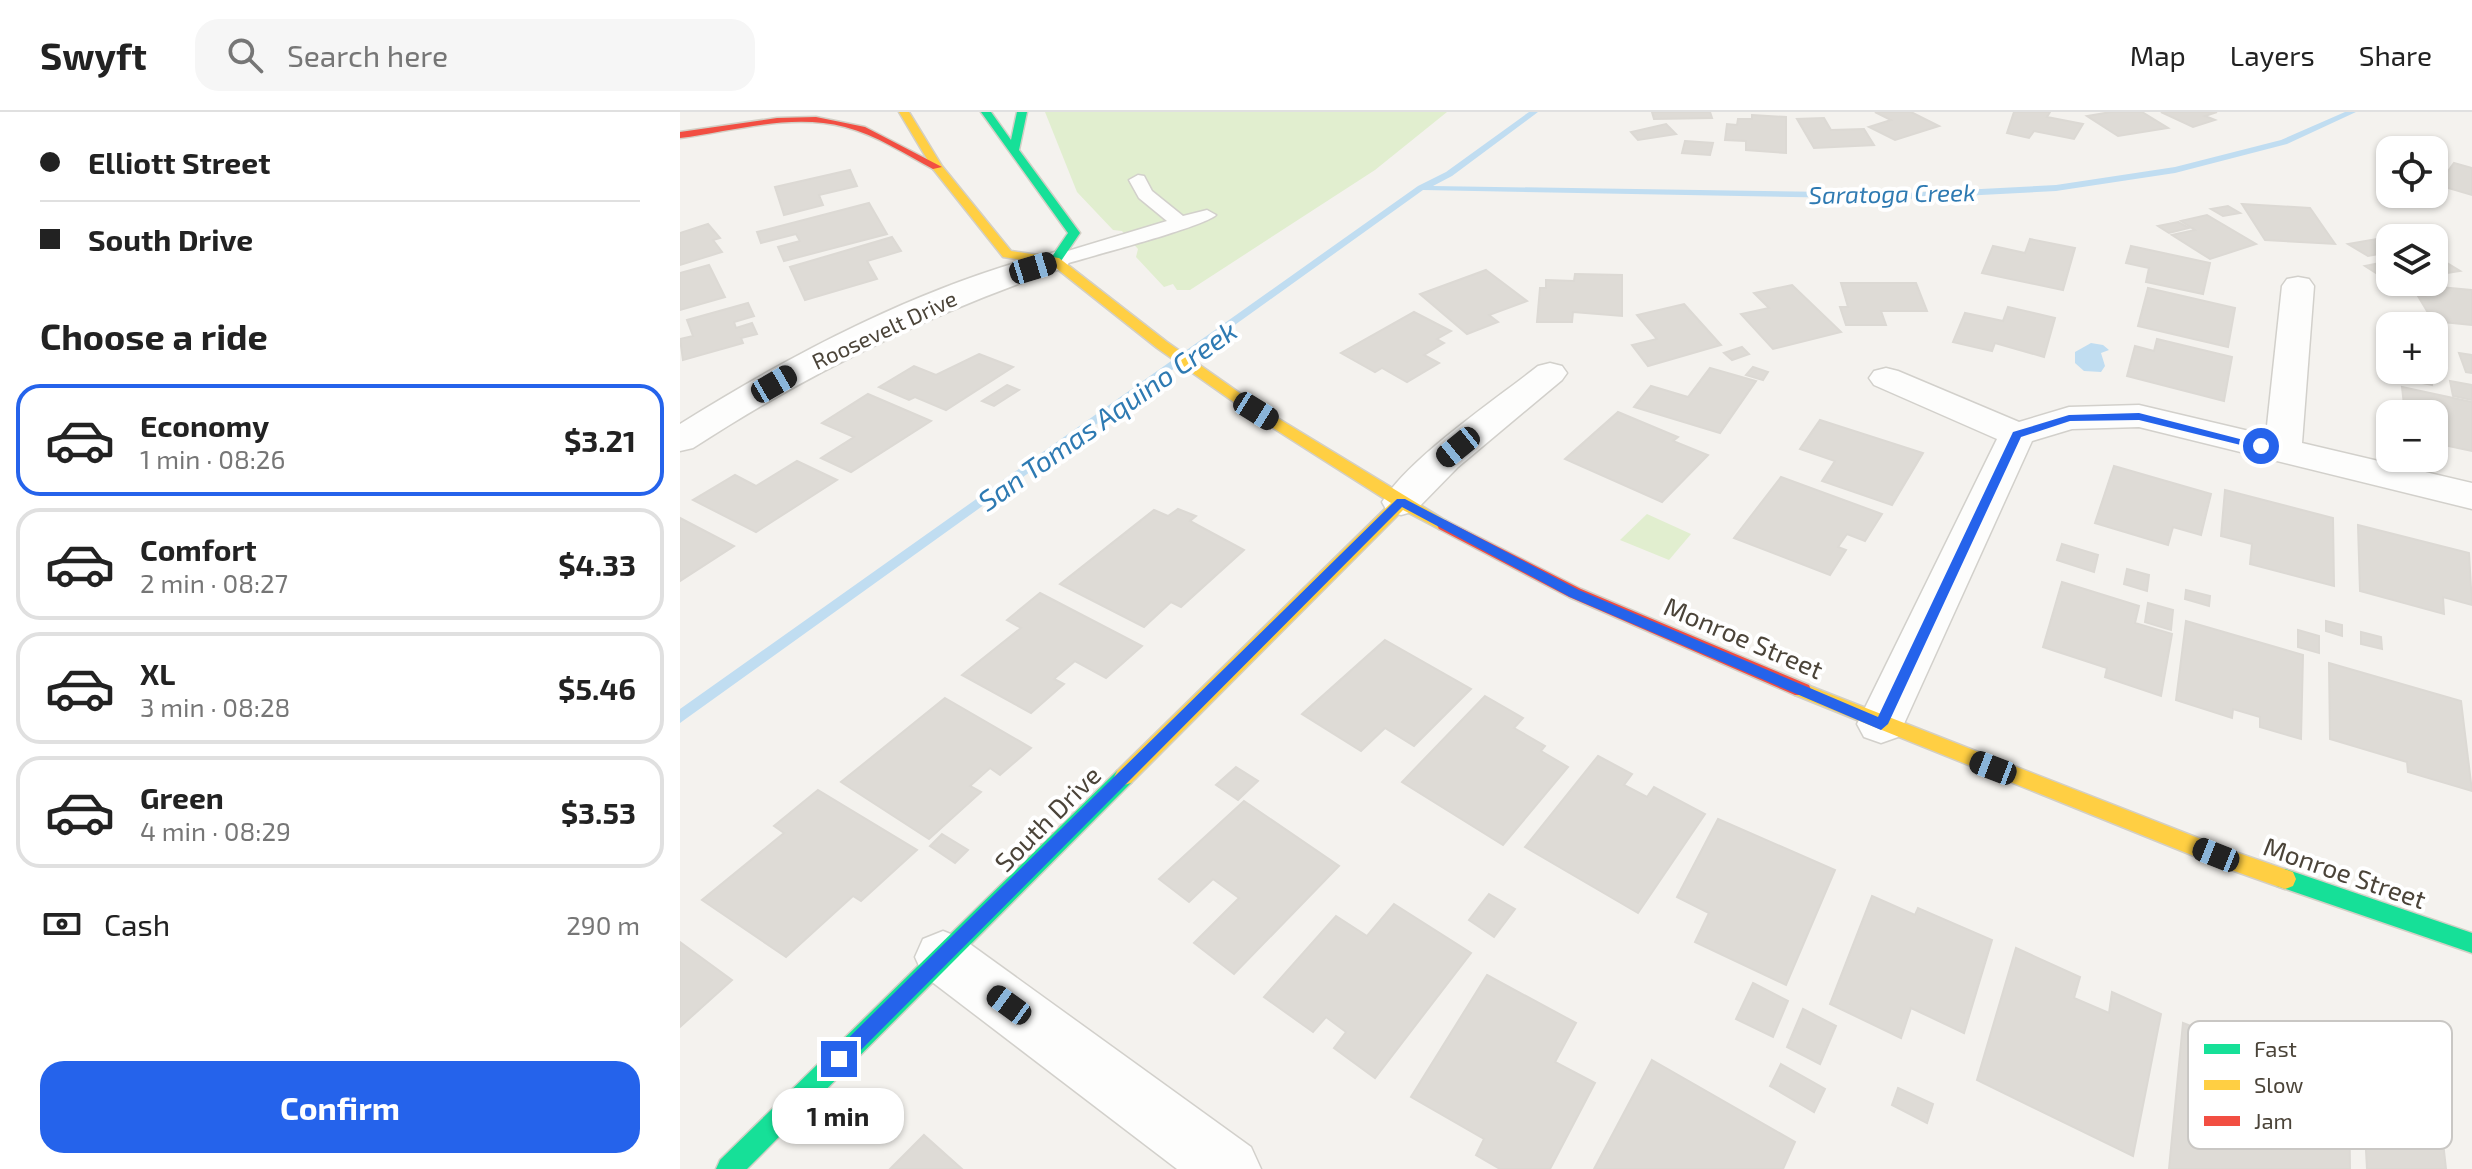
<!DOCTYPE html>
<meta charset="utf-8">
<style>
:root{--surface:#fff;--page:#f6f6f6;--text:#222;--muted:#767676;--line:#e0e0e0;--accent:#2563eb}
body{margin:0;font-family:"Exo 2",sans-serif;background:var(--page);color:var(--text);height:100vh;display:flex;flex-direction:column;font-size:30px;white-space:nowrap}
*{box-sizing:border-box;margin:0}
p{font-size:26px;color:var(--muted)}
.icon{flex:none;width:44px;height:44px;fill:none;stroke:currentColor;stroke-width:2;stroke-linecap:round;stroke-linejoin:round}
.map{position:relative;flex:1;overflow:hidden}
.panel{display:flex;flex-direction:column;background:var(--surface);width:680px}
.panel>*{flex:none}
.top-card{display:grid;align-content:center;height:176px;padding:0 40px;background:var(--surface)}
.controls{position:absolute;left:1696px;top:24px;display:grid;gap:16px}
.controls a{display:grid;place-items:center;width:72px;height:72px;border-radius:16px;background:var(--surface);box-shadow:0 2px 6px #0004;font-size:40px}
.end{position:absolute;width:36px;height:36px;margin:-18px;border:10px solid #2563eb;background:#fff;box-shadow:0 0 0 4px #fff}
.from{border-radius:50%}
.bubble{position:absolute;height:56px;border-radius:24px;background:var(--surface);box-shadow:0 2px 6px #0004;font-size:26px;font-weight:700;line-height:56px;text-align:center}
.car{position:absolute;width:24px;height:48px;margin:-24px -12px;border-radius:10px;box-shadow:0 0 6px 2px #0007;background:linear-gradient(#222 24%,#8ab4d8 0 40%,#222 0 76%,#8ab4d8 0 86%,#222 0)}
.top-card b{display:flex;align-items:center;gap:28px;height:76px;font-size:30px}
.top-card b+b{border-top:2px solid var(--line)}
.top-card i{width:20px;height:20px;background:var(--text)}
ul{padding:0;list-style:none}
li{display:flex;align-items:center;gap:24px;height:112px;margin:0 16px 12px;padding:0 24px;border:4px solid var(--line);border-radius:24px}
li div{flex:1}
li b{display:block;font-size:30px}
li em{font-style:normal;font-weight:700}
li.on{border-color:var(--accent)}
li>.icon{width:72px;height:72px;stroke-width:1.5}
h2{padding:0 40px;font-size:36px;line-height:96px}
.pay{display:flex;align-items:center;gap:20px;height:88px;padding:0 40px;font-size:30px}
.pay p{margin-inline-start:auto}
.action{display:flex;gap:16px;margin-top:auto;padding:16px 40px}
.action a{flex:1;height:92px;border-radius:24px;background:var(--accent);color:#fff;font-size:32px;font-weight:700;line-height:92px;text-align:center}
header{display:flex;align-items:center;gap:48px;box-sizing:border-box;height:112px;padding:0 40px;background:var(--surface);border-bottom:2px solid var(--line)}
header strong{font-size:38px}
nav{display:flex;gap:44px;margin-inline-start:auto;font-size:28px}
.search{width:560px;height:72px;background:var(--page);display:flex;align-items:center;gap:20px;box-sizing:border-box;padding:0 28px;border-radius:24px;color:var(--muted);font-size:30px}
main{display:flex;flex:1;min-height:0}
.map>svg:first-child{display:block}
.green{fill:#e1eecf}
.water{fill:#c0ddf1}
.lines{fill:none;stroke-linecap:round;stroke-linejoin:round}
.stream{fill:#c0ddf1;fill-rule:evenodd}
.building{fill:#dedbd6;stroke:#dcd9d4;stroke-width:2}
.lane-casing{stroke:#d2d0cb;stroke-width:3}
.street-casing{stroke:#d2d0cb;stroke-width:3}
.fast-casing{stroke:#d3cfc5;stroke-width:3}
.slow-casing{stroke:#d3cfc5;stroke-width:3}
.jam-casing{stroke:#d3cfc5;stroke-width:3}
.lane{fill:#fdfdfc;fill-rule:evenodd}
.street{fill:#fdfdfc;fill-rule:evenodd}
.fast{fill:#16e098;fill-rule:evenodd}
.slow{fill:#ffcf43;fill-rule:evenodd}
.jam{fill:#f24e42;fill-rule:evenodd}
.route{fill:#2563eb}
.labels{text-anchor:middle;dominant-baseline:central;stroke-width:8;stroke-linejoin:round;paint-order:stroke}
.far-street-label{font-size:22px;fill:#4b4439;stroke:#fff}
.far-water-label{font-size:24px;font-style:italic;fill:#2e7ab2;stroke:#fff}
.street-label{font-size:26px;fill:#4b4439;stroke:#fff}
.water-label{font-size:28px;font-style:italic;fill:#2e7ab2;stroke:#fff}
.key{fill:#fff;stroke:#c9c7c4;stroke-width:2}
.key-label{font-size:22px;fill:#4b4439}
</style>
<header>
<strong>Swyft</strong>
<div class="search"><svg class="icon" aria-label="search" viewBox="0 0 24 24"><circle cx="10" cy="10" r="6"/><path d="M15 15l6 6"/></svg>Search here</div>
<nav><a>Map</a><a>Layers</a><a>Share</a></nav>
</header>
<main>
<section class="panel">
<div class="top-card">
<b><i class="from"></i>Elliott Street</b>
<b><i></i>South Drive</b>
</div>
<h2>Choose a ride</h2>
<ul>
<li class="on"><svg class="icon" aria-label="car" viewBox="0 0 24 24"><path d="M5 17H2v-5l4-1 3-4h7l3 4 3 1v5h-3M9 17h6M6 11h13"/><circle cx="7" cy="17" r="2"/><circle cx="17" cy="17" r="2"/></svg><div><b>Economy</b><p>1 min · 08:26</p></div><em>$3.21</em></li>
<li><svg class="icon" aria-label="car" viewBox="0 0 24 24"><path d="M5 17H2v-5l4-1 3-4h7l3 4 3 1v5h-3M9 17h6M6 11h13"/><circle cx="7" cy="17" r="2"/><circle cx="17" cy="17" r="2"/></svg><div><b>Comfort</b><p>2 min · 08:27</p></div><em>$4.33</em></li>
<li><svg class="icon" aria-label="car" viewBox="0 0 24 24"><path d="M5 17H2v-5l4-1 3-4h7l3 4 3 1v5h-3M9 17h6M6 11h13"/><circle cx="7" cy="17" r="2"/><circle cx="17" cy="17" r="2"/></svg><div><b>XL</b><p>3 min · 08:28</p></div><em>$5.46</em></li>
<li><svg class="icon" aria-label="car" viewBox="0 0 24 24"><path d="M5 17H2v-5l4-1 3-4h7l3 4 3 1v5h-3M9 17h6M6 11h13"/><circle cx="7" cy="17" r="2"/><circle cx="17" cy="17" r="2"/></svg><div><b>Green</b><p>4 min · 08:29</p></div><em>$3.53</em></li>
</ul>
<div class="pay"><svg class="icon" aria-label="cash" viewBox="0 0 24 24"><path d="M3 7h18v10H3z"/><circle cx="12" cy="12" r="2"/></svg>Cash<p>290 m</p></div>
<div class="action"><a>Confirm</a></div>
</section>
<div class="map">
<svg width="1792" height="1057" viewBox="0 0 1792 1057">
<rect width="100%" height="100%" fill="#f4f2ee"/>
<!-- green -->
<g class="green">
<polygon points="365,0 767,0 695,58 510,178 497,178 493,172 484,175 456,145 458,137 442,119 433,118 397,80"/>
<polygon points="967,402 1011,422 989,448 940,428"/>
</g>
<!-- water -->
<polygon class="water" points="1411,231 1423,233 1429,238 1421,241 1425,254 1421,260 1404,259 1395,251 1395,240"/>
<g class="lines">
<!-- stream -->
<polygon class="stream" points="849,0 858,0 772,64 753,74 1224,81 1376,73 1495,55 1601,28 1665,0 1676,0 1607,32 1495,61 1376,79 1224,87 743,78 0,611 0,597 738,74 766,60"/>
</g>
<!-- building -->
<g class="building">
<polygon points="972,0 1030,0 1032,6 974,7"/>
<polygon points="1195,0 1231,0 1259,14 1215,28 1189,15 1211,8"/>
<polygon points="1370,0 1367,5 1403,12 1394,27 1354,19 1349,26 1327,21 1334,0"/>
<polygon points="1431,0 1462,0 1488,16 1438,24 1407,4"/>
<polygon points="1481,0 1537,0 1525,4 1535,8 1513,15"/>
<polygon points="1072,3 1106,5 1106,41 1066,38 1066,29 1045,28 1047,12 1057,13 1058,7 1072,7"/>
<polygon points="1144,6 1151,18 1184,17 1194,33 1134,36 1117,7"/>
<polygon points="986,12 996,22 958,28 951,20"/>
<polygon points="1005,29 1033,31 1030,43 1002,41"/>
<polygon points="1774,51 1792,56 1792,83 1758,73"/>
<polygon points="170,58 177,74 139,83 143,93 104,103 95,75"/>
<polygon points="189,91 207,122 104,149 98,135 120,129 116,122 81,131 77,120"/>
<polygon points="1562,92 1630,96 1655,132 1585,128"/>
<polygon points="1548,94 1560,101 1543,104 1531,97"/>
<polygon points="1527,103 1576,132 1530,147 1492,123 1515,118 1501,109"/>
<polygon points="1498,110 1509,116 1489,121 1478,114"/>
<polygon points="28,112 40,126 33,128 42,140 0,153 0,121"/>
<polygon points="1720,123 1726,126 1710,126 1710,145 1704,141 1688,144 1668,132"/>
<polygon points="212,125 221,139 187,149 197,167 125,188 110,155"/>
<polygon points="1350,127 1395,136 1383,178 1302,161 1313,134 1345,141"/>
<polygon points="1451,134 1530,151 1523,182 1466,170 1469,156 1446,151"/>
<polygon points="1754,143 1780,159 1754,163"/>
<polygon points="1710,149 1710,170 1685,154"/>
<polygon points="29,153 45,185 0,198 0,161"/>
<polygon points="806,158 847,189 809,203 818,210 787,222 740,182"/>
<polygon points="895,162 942,163 942,204 893,200 892,210 857,210 860,176 866,176 866,168 894,169"/>
<polygon points="1161,171 1236,171 1247,199 1201,199 1206,213 1166,213 1160,195 1168,195"/>
<polygon points="1112,173 1161,220 1093,237 1061,202 1089,196 1074,181"/>
<polygon points="1738,173 1792,178 1792,213 1753,209 1738,184 1745,184"/>
<polygon points="1468,176 1555,196 1548,235 1458,214"/>
<polygon points="68,191 74,204 54,210 56,216 72,211 77,222 61,226 63,231 3,248 0,227 13,224 7,208"/>
<polygon points="1004,192 1041,233 968,254 952,233 977,227 957,203"/>
<polygon points="1328,195 1375,206 1364,245 1315,231 1312,239 1273,230 1285,201 1323,209"/>
<polygon points="734,200 771,219 757,227 764,231 744,243 759,251 727,270 702,256 695,260 661,241"/>
<polygon points="1477,227 1552,245 1544,289 1447,264 1455,234 1474,239"/>
<polygon points="1062,235 1069,242 1052,248 1044,241"/>
<polygon points="1779,241 1792,243 1792,261 1786,260"/>
<polygon points="299,242 333,255 266,298 235,285 229,288 199,275 234,254 256,263"/>
<polygon points="1073,255 1088,260 1083,268 1066,263"/>
<polygon points="1030,256 1076,269 1040,321 954,295 971,274 1008,285"/>
<polygon points="1721,258 1750,258 1752,273 1722,267"/>
<polygon points="1770,269 1792,273 1792,288 1773,284"/>
<polygon points="327,273 339,278 314,294 302,289"/>
<polygon points="1722,275 1792,290 1792,339 1754,331 1754,302 1725,302"/>
<polygon points="188,282 251,309 171,360 141,346 174,325 142,311"/>
<polygon points="938,300 998,325 993,329 1028,343 982,390 885,347"/>
<polygon points="1140,308 1243,341 1212,393 1142,369 1155,349 1120,337"/>
<polygon points="117,349 157,368 76,420 13,388 55,363 76,374"/>
<polygon points="1434,354 1531,382 1521,423 1493,415 1488,433 1415,411"/>
<polygon points="1101,365 1202,402 1185,429 1167,422 1158,435 1166,438 1150,463 1054,426"/>
<polygon points="1545,378 1653,406 1654,474 1570,452 1572,432 1541,424"/>
<polygon points="498,397 516,404 510,409 564,438 501,495 491,490 464,515 380,472 474,398 488,404"/>
<polygon points="0,406 54,434 0,469"/>
<polygon points="1678,413 1789,441 1792,493 1763,485 1764,502 1680,479"/>
<polygon points="1382,432 1418,443 1414,460 1377,448"/>
<polygon points="1447,457 1469,463 1467,479 1444,472"/>
<polygon points="1382,470 1459,494 1455,511 1492,522 1481,584 1425,565 1427,556 1363,535"/>
<polygon points="1506,478 1530,484 1529,494 1505,487"/>
<polygon points="360,481 462,534 426,566 395,549 374,567 384,572 351,601 282,563 341,516 327,508"/>
<polygon points="1468,491 1493,498 1491,518 1465,510"/>
<polygon points="1506,509 1623,543 1621,627 1580,615 1580,605 1553,597 1552,606 1496,588"/>
<polygon points="1646,509 1662,513 1662,524 1646,519"/>
<polygon points="1618,518 1639,524 1639,541 1618,535"/>
<polygon points="1681,520 1701,525 1702,537 1681,532"/>
<polygon points="705,528 791,577 734,634 705,616 681,639 622,602"/>
<polygon points="1649,551 1781,589 1792,679 1728,660 1727,650 1650,627"/>
<polygon points="805,584 843,606 834,616 865,634 861,639 888,655 823,733 722,670"/>
<polygon points="265,586 351,636 320,663 310,656 290,674 301,680 249,727 161,670"/>
<polygon points="918,644 952,662 944,673 967,685 974,675 1025,702 958,801 845,735"/>
<polygon points="556,655 578,669 558,688 536,673"/>
<polygon points="138,678 237,738 181,789 173,784 106,845 22,788 104,721 94,714"/>
<polygon points="564,689 659,754 554,862 514,831 559,786 533,767 509,790 479,767"/>
<polygon points="1038,707 1155,758 1106,873 1015,830 1029,801 997,785"/>
<polygon points="262,722 288,738 275,751 250,734"/>
<polygon points="809,782 835,797 814,825 789,808"/>
<polygon points="1192,784 1235,803 1238,796 1312,828 1284,921 1231,896 1221,926 1150,892"/>
<polygon points="714,792 791,841 695,966 654,936 666,920 646,905 633,920 584,885 656,804 687,824"/>
<polygon points="0,830 52,868 0,915"/>
<polygon points="1336,836 1400,865 1394,886 1429,901 1432,880 1481,902 1453,1044 1297,968"/>
<polygon points="807,863 896,911 875,950 915,971 870,1057 820,1057 796,1043 804,1027 731,985"/>
<polygon points="1073,871 1108,889 1093,925 1056,907"/>
<polygon points="1123,897 1156,914 1140,952 1107,935"/>
<polygon points="1503,911 1669,975 1670,1057 1489,1057"/>
<polygon points="972,948 1115,1030 1103,1057 914,1057"/>
<polygon points="1101,952 1145,977 1134,1000 1090,974"/>
<polygon points="1218,976 1253,992 1247,1011 1212,993"/>
<polygon points="1683,983 1761,1012 1766,1057 1687,1057"/>
<polygon points="244,1023 282,1057 210,1057"/>
</g>
<g class="lines">
<defs>
<path id="lane" d="M458 63 464 64 472 79 503 104 527 98 536 103C524 115 407 145 382 153H368L365 149 368 145 487 109 459 86 449 68Z"/>
<g id="street">
<path d="M375 140 386 143 390 149 386 155C253 200 130 260 13 336L0 339V312C115 240 243 173 375 140Z"/>
<polygon points="1618,165 1629,167 1634,174 1622,331 1792,371 1792,397 1459,315 1392,317 1352,329 1218,625 1201,631 1184,625 1177,612 1317,327 1194,273 1189,266 1194,259 1206,256 1218,259 1339,310 1389,295 1459,293 1586,323 1602,174 1607,167"/>
<path d="M870 251 882 254 887 261 882 268 778 355 735 399 721 403 707 399 702 390C729 346 815 288 858 254Z"/>
<polygon points="263,819 283,827 571,1035 581,1057 497,1057 243,863 235,845 243,827"/>
</g>
<g id="fast">
<polygon points="301,0 311,0 331,28 337,0 347,0 339,38 400,121 379,152 369,149 388,121"/>
<polygon points="444,657 451,659 454,665 451,671 67,1057 36,1057 40,1048 437,659"/>
<polygon points="1605,757 1792,821 1792,841 1597,774 1594,767 1597,760"/>
</g>
<g id="slow">
<polygon points="219,0 229,0 262,54 331,139 379,146 487,230 581,296 773,413 771,417 759,417 723,398 451,671 444,673 437,671 434,665 437,659 711,391 571,302 477,236 371,152 323,145 253,57"/>
<polygon points="1122,571 1541,735 1613,760 1616,767 1613,774 1605,777 1529,750 1115,583 1113,578 1115,573"/>
</g>
<g id="jam">
<path d="M136 5 185 15 262 55 253 57C225 42 196 23 165 15 111 1 53 19 0 26V20L97 6Z"/>
<polygon points="765,408 901,477 1129,573 1131,578 1129,583 1115,583 889,485 759,417 757,413 759,409"/>
</g>
</defs>
<!-- lane casing -->
<use href="#lane" class="lane-casing"/>
<!-- street casing -->
<use href="#street" class="street-casing"/>
<!-- fast casing -->
<use href="#fast" class="fast-casing"/>
<!-- slow casing -->
<use href="#slow" class="slow-casing"/>
<!-- jam casing -->
<use href="#jam" class="jam-casing"/>
<!-- lane -->
<use href="#lane" class="lane"/>
<!-- street -->
<use href="#street" class="street"/>
<!-- fast -->
<use href="#fast" class="fast"/>
<!-- slow -->
<use href="#slow" class="slow"/>
<!-- jam -->
<use href="#jam" class="jam"/>
</g>
<!-- route -->
<polygon class="route" points="1459,301 1587,334 1581,338 1459,308 1390,309 1341,325 1208,612 1201,618 890,485 722,395 166,953 159,956 153,953 151,947 153,941 717,387 725,387 899,478 1198,605 1333,320 1389,303"/>
<g class="labels">
<!-- far-street labels -->
<g class="far-street-label">
<text transform="translate(204 217) rotate(-25)">Roosevelt Drive</text>
</g>
<!-- far-water labels -->
<g class="far-water-label">
<text transform="translate(1212 81) rotate(-1)">Saratoga Creek</text>
</g>
<!-- street labels -->
<g class="street-label">
<text transform="translate(1064 525) rotate(23)">Monroe Street</text>
<text transform="translate(367 706) rotate(-45)">South Drive</text>
<text transform="translate(1665 760) rotate(19)">Monroe Street</text>
</g>
<!-- water labels -->
<g class="water-label">
<text transform="translate(427 303) rotate(-35)">San Tomas Aquino Creek</text>
</g>
</g>
<!-- legend -->
<rect x="1508" y="909" width="264" height="128" rx="12" class="key"/>
<rect x="1524" y="932" width="36" height="10" fill="#16e098"/>
<rect x="1524" y="968" width="36" height="10" fill="#ffcf43"/>
<rect x="1524" y="1004" width="36" height="10" fill="#f24e42"/>
<g class="key-label">
<text x="1574" y="945">Fast</text>
<text x="1574" y="981">Slow</text>
<text x="1574" y="1017">Jam</text>
</g>
</svg>
<div class="controls">
<a><svg class="icon" aria-label="locate" viewBox="0 0 24 24"><circle cx="12" cy="12" r="6"/><path d="M12 2v4M12 18v4M2 12h4M18 12h4"/></svg></a>
<a><svg class="icon" aria-label="layers" viewBox="0 0 24 24"><path d="M12 4l9 5-9 5-9-5zM3 14l9 5 9-5"/></svg></a>
<a>+</a>
<a>−</a>
</div>
<i class="end from" style="left:1581px;top:334px"></i>
<i class="end" style="left:159px;top:947px"></i>
<div class="bubble" style="left:92px;top:976px;width:132px">1 min</div>
<i class="car" style="left:353px;top:156px;rotate:73deg"></i>
<i class="car" style="left:94px;top:272px;rotate:60deg"></i>
<i class="car" style="left:576px;top:299px;rotate:122deg"></i>
<i class="car" style="left:778px;top:335px;rotate:231deg"></i>
<i class="car" style="left:1313px;top:656px;rotate:291deg"></i>
<i class="car" style="left:1536px;top:743px;rotate:292deg"></i>
<i class="car" style="left:329px;top:893px;rotate:306deg"></i>
</div>
</main>
